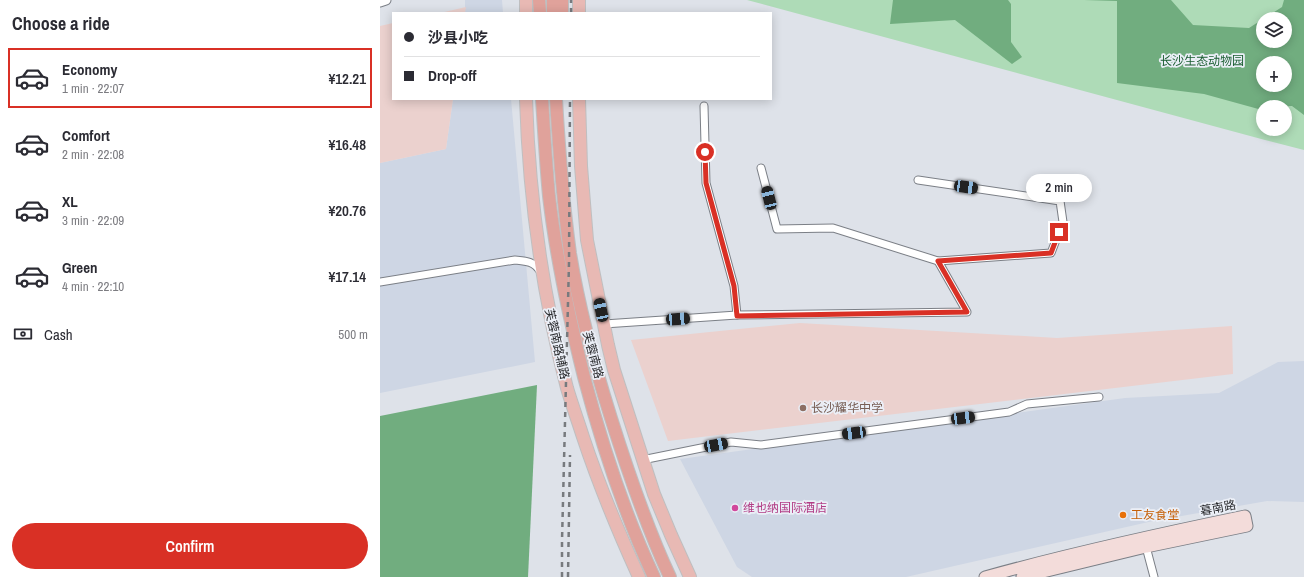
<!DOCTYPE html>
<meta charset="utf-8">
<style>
:root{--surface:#fff;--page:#f2f2f3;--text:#2b2b33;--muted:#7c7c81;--line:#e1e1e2;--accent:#d93025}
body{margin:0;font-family:"Archivo Narrow","Noto Sans SC",sans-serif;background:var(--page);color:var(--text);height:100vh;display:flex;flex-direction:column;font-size:15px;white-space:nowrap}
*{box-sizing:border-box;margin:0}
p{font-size:13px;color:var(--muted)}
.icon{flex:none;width:22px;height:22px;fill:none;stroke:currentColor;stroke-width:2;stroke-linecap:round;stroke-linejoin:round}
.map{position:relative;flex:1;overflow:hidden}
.side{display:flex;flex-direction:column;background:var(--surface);width:380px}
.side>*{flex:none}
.top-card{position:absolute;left:12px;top:12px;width:380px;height:88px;border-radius:0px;box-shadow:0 2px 10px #0003;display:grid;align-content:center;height:88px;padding:0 12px;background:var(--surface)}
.controls{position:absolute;left:876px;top:12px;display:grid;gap:8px}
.controls a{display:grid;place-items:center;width:36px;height:36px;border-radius:50%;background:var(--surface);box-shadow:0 2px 10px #0003;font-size:20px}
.end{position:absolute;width:18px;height:18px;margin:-9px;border:5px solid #d93025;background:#fff;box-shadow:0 0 0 2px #fff}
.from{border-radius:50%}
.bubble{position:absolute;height:28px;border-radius:14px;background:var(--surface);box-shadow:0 2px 10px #0003;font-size:13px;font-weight:600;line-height:28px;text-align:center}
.car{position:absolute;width:12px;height:24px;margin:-12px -6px;border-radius:5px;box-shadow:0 0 3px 1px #0007;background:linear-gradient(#222 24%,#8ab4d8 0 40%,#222 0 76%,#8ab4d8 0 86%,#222 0)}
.top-card b{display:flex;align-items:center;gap:14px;height:38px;font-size:15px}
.top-card b+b{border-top:1px solid var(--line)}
.top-card i{width:10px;height:10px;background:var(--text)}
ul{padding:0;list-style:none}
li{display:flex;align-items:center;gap:12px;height:60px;margin:0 8px 6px;padding:0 4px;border:2px solid transparent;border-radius:0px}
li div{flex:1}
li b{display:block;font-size:15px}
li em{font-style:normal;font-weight:600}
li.active{border-color:var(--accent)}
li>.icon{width:36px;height:36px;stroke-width:1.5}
h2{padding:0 12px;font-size:18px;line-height:48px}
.pay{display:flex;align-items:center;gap:10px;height:44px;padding:0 12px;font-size:15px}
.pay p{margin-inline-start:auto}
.cta{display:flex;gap:8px;margin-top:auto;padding:8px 12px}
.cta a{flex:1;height:46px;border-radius:24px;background:var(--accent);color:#fff;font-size:16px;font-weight:600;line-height:46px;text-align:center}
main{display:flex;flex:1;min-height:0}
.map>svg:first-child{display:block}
.built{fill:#ced6e4}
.education{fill:#ebd1ce}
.green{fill:#aedbb7;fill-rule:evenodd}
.forest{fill:#71ad7f;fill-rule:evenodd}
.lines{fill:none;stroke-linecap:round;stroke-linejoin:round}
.minor-casing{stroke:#7b7f86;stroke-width:9}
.tertiary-casing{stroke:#7b7f86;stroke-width:11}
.secondary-casing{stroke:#7b7f86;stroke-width:13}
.primary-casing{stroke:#bfbfc0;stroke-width:14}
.trunk-casing{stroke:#bfbfc0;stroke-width:14}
.minor{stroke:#fff;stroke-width:7}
.tertiary{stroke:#fff;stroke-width:9}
.secondary{stroke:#f3dcda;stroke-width:11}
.primary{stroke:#e8b9b4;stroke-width:12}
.trunk{stroke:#e0a29b;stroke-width:12}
.rail{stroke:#777a7e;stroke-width:2.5;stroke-dasharray:5 5;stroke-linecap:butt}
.route{stroke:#d93025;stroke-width:5}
.education-dot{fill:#8d6e63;stroke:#ebeff7;stroke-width:1.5}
.hotel-dot{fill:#d1479c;stroke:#ebeff7;stroke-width:1.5}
.food-dot{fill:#e8710a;stroke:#ebeff7;stroke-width:1.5}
.labels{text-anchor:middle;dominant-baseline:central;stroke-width:3.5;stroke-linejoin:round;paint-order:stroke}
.park-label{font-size:12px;fill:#1a5d31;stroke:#ebeff7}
.street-label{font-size:12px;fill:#2a2b2e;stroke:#ebeff7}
.education-label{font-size:12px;fill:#785e54;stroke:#ebeff7;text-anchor:start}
.hotel-label{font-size:12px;fill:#b23c85;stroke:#ebeff7;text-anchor:start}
.food-label{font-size:12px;fill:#c56008;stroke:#ebeff7;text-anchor:start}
</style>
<main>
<section class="side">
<h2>Choose a ride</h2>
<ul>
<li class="active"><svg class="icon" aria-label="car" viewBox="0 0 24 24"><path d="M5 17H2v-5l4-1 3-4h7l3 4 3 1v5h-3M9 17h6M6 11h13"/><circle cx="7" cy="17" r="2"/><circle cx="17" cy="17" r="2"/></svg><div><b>Economy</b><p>1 min · 22:07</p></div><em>¥12.21</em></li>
<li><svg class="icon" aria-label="car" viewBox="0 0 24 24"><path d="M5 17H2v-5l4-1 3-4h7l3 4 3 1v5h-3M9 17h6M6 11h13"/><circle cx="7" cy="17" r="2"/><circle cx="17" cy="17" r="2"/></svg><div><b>Comfort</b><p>2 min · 22:08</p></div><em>¥16.48</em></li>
<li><svg class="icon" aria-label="car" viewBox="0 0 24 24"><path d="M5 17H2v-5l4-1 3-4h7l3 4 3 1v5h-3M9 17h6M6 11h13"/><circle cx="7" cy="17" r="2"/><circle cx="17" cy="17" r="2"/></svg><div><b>XL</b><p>3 min · 22:09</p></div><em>¥20.76</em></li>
<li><svg class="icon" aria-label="car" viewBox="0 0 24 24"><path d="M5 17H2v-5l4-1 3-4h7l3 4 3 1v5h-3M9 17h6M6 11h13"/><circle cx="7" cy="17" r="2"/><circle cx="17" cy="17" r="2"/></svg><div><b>Green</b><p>4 min · 22:10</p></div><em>¥17.14</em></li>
</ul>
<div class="pay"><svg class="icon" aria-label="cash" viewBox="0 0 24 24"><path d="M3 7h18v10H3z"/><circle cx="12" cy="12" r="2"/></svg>Cash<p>500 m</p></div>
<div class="cta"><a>Confirm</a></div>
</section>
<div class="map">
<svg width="924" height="577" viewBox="0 0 924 577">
<rect width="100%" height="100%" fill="#dee2e9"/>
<!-- built -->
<g class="built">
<polygon points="85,0 122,0 123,13 85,13"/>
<polygon points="73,99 131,99 155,362 0,393 0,163 66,149"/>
<polygon points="924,361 924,502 887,501 773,521 526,577 372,577 357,567 300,459 745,398 839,393 898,362"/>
</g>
<!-- education -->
<g class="education">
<polygon points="86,7 85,13 60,13"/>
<polygon points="13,23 13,99 73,99 66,149 0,163 0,26"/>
<polygon points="420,323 677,338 852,326 853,374 288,441 251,340"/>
</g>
<!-- green -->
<path class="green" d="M367 0H924V150L885 140ZM883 19H905V41H883ZM883 63H905V85H883ZM883 107H905V129H883Z"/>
<!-- forest -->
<g class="forest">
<polygon points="513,0 628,0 631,4 631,42 642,57 632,64 575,20 510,24"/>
<path d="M704 0H791L813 25 869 28 902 7 904 0H924V115L912 106 883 107V109L882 110 824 94 737 83V1ZM883 19H905V41H883ZM883 63H905V85H883Z"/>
<polygon points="157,385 148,577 0,577 0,416"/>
</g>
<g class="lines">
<defs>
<g id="minor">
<polyline points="324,106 326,183 354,286 357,315"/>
<polyline points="538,180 680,201 683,222 671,253 558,261"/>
<path d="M0 282 135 260C145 261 154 261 160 271"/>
<polyline points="224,324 357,315 587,312 558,261 453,228 397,229 381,168"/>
<polyline points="262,460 351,442 381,445 629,412 647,404 719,397"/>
<polyline points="765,543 774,577"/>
</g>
<polyline id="tertiary" points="0,2 6,0"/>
<path id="secondary" d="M605 577C691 553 778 534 865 516L867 526 766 547 642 577"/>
<g id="primary">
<polyline points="146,13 146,0"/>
<polyline points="199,13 199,0"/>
<path d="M146 99C149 197 162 293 187 388 192 405 198 421 203 437 219 485 238 531 259 577"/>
<polyline points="199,99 201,166 207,240 228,345 234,370 274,494 291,535 310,577"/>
</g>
<g id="trunk">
<polyline points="159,0 160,13"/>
<polyline points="173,0 173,13"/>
<polyline points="182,13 182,0"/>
<path d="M162 99C164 131 166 164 169 196 176 257 189 317 204 377 222 445 244 513 274 577"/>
<path d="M176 99C179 150 183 202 190 253 199 309 214 364 231 418 248 472 266 526 290 577"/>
</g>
</defs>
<!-- minor casing -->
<use href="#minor" class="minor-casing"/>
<!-- tertiary casing -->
<use href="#tertiary" class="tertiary-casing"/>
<!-- secondary casing -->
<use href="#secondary" class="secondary-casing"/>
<!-- primary casing -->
<use href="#primary" class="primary-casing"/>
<!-- trunk casing -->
<use href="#trunk" class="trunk-casing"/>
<!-- minor -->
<use href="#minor" class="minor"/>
<!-- tertiary -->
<use href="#tertiary" class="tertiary"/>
<!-- secondary -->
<use href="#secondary" class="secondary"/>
<!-- primary -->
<use href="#primary" class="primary"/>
<!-- trunk -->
<use href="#trunk" class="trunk"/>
<!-- rail -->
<g class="rail">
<polyline points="191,13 191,0"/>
<polyline points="182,577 182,541 189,263 190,99"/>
<polyline points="188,577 190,455"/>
</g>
</g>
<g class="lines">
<!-- route -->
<polyline class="route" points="325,152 326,183 354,286 357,316 587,312 558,261 671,253 679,232"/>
</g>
<!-- markers -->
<circle class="education-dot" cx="423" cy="408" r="4"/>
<circle class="hotel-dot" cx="355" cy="508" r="4"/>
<circle class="food-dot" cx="743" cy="515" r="4"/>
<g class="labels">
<!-- park labels -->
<g class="park-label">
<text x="822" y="61">长沙生态动物园</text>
</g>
<!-- street labels -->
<g class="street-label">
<text transform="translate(177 344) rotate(77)">芙蓉南路辅路</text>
<text transform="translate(213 355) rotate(75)">芙蓉南路</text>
<text transform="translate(838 508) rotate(-11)">暮南路</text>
</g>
<!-- education labels -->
<g class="education-label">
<text x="431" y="408">长沙耀华中学</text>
</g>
<!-- hotel labels -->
<g class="hotel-label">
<text x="363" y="508">维也纳国际酒店</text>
</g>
<!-- food labels -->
<g class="food-label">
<text x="751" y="515">工友食堂</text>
</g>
</g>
</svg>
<div class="controls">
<a><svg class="icon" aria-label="layers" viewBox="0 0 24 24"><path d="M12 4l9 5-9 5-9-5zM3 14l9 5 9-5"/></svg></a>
<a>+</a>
<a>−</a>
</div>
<i class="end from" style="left:325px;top:152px"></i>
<i class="end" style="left:679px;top:232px"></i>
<div class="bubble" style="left:646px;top:174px;width:66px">2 min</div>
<i class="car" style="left:586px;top:187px;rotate:98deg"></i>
<i class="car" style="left:389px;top:198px;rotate:346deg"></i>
<i class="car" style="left:221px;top:310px;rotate:348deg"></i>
<i class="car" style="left:298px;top:319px;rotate:86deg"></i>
<i class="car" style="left:583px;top:418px;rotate:83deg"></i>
<i class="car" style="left:474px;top:433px;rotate:263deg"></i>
<i class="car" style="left:336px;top:445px;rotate:79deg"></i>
<div class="top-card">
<b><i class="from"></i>沙县小吃</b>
<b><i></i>Drop-off</b>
</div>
</div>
</main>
